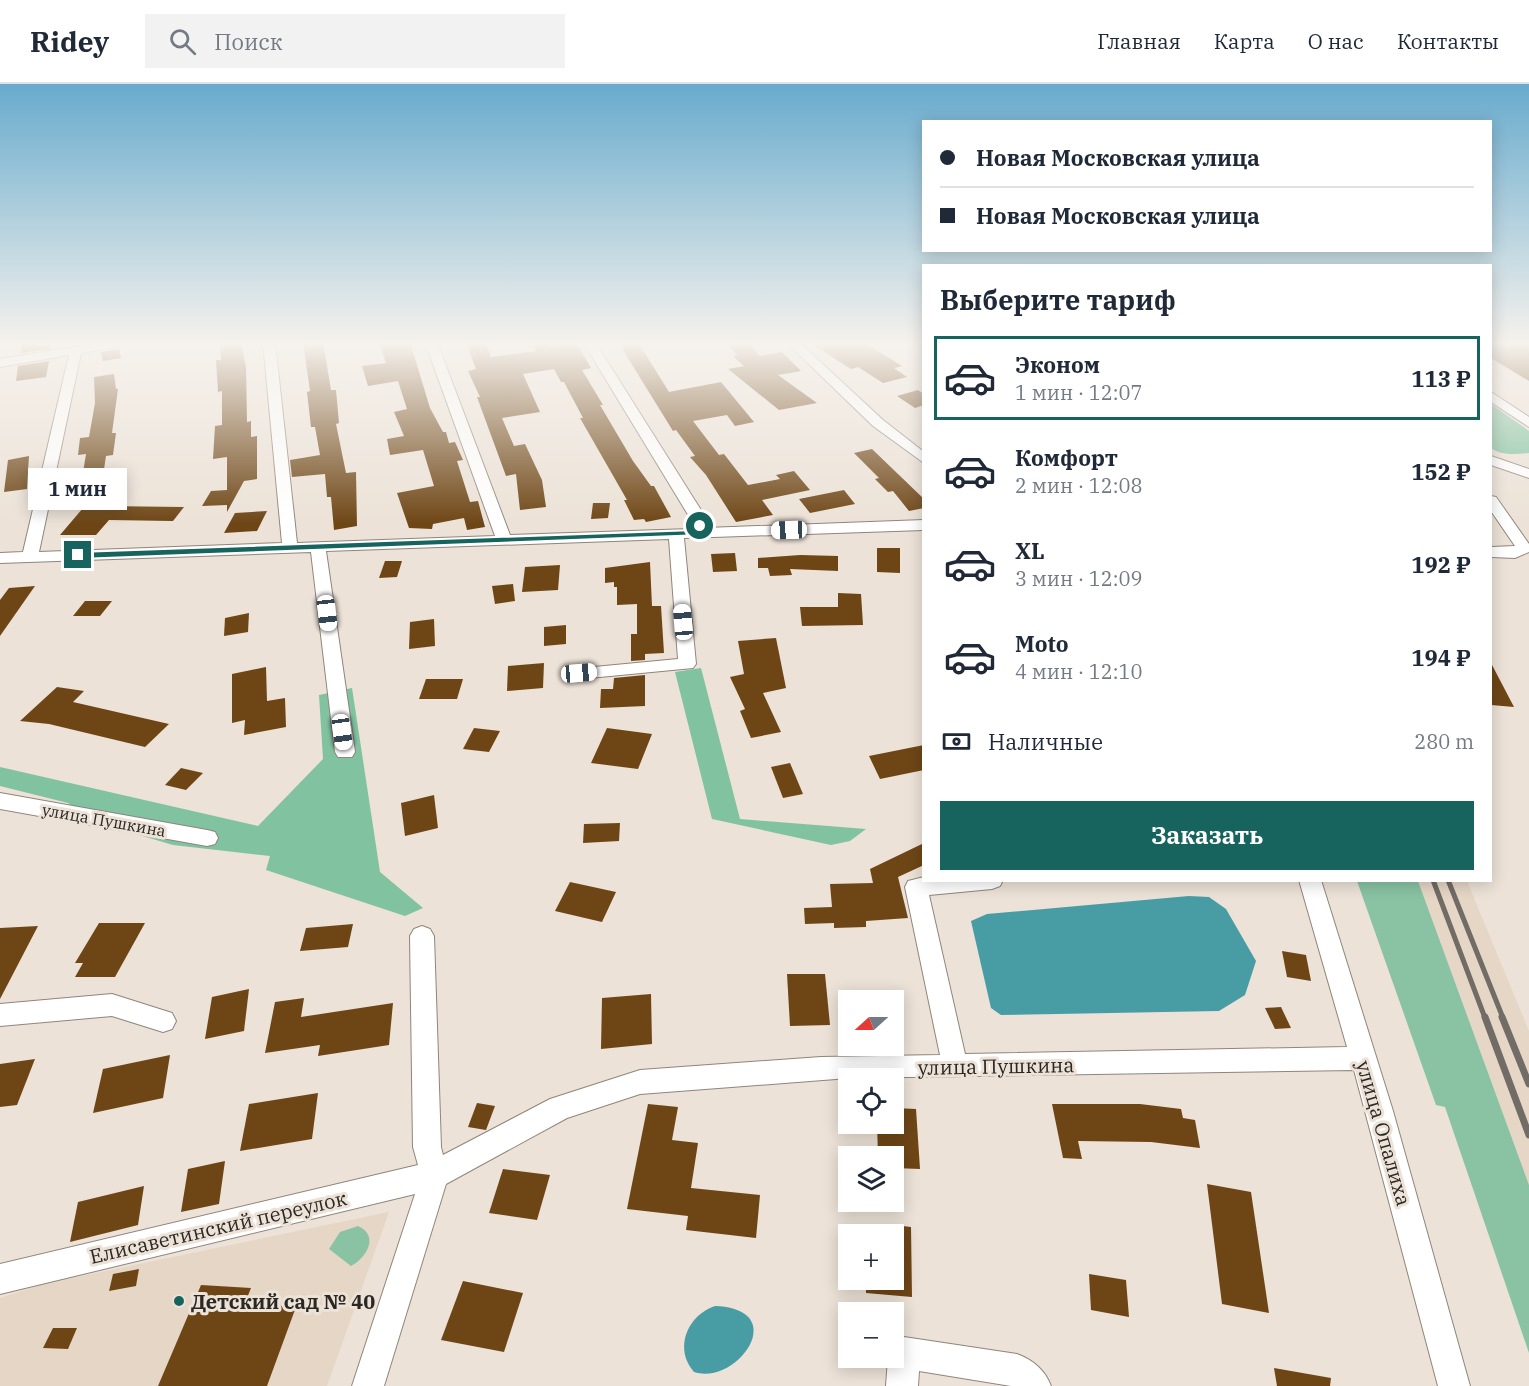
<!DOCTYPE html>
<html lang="ru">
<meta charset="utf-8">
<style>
:root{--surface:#fff;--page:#f2f2f3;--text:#1f2937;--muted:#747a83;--line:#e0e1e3;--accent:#17645e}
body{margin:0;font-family:"IBM Plex Serif",serif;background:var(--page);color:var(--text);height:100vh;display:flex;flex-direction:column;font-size:22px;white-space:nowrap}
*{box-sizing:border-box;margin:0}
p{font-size:20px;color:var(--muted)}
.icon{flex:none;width:33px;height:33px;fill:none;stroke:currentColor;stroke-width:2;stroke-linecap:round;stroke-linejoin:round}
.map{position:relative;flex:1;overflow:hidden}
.drawer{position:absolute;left:922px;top:180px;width:570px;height:618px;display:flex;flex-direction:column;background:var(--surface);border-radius:0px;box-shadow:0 3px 15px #0003}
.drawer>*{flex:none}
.top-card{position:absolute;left:922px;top:36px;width:570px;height:132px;border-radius:0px;box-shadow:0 3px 15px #0003;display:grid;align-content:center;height:132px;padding:0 18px;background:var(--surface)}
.needle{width:39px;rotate:249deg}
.tools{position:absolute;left:838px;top:906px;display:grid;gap:12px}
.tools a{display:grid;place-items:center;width:66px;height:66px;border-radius:0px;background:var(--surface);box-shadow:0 3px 15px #0003;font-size:30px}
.end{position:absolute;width:27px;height:27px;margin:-14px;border:8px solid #17645e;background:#fff;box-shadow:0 0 0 3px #fff}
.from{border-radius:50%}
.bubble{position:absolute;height:42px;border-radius:0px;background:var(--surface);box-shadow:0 3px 15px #0003;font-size:20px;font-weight:700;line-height:42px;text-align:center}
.car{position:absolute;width:18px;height:36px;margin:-18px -9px;border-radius:8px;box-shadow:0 0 4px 2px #0007;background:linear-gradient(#fff 24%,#345 0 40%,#fff 0 76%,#345 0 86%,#fff 0)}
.top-card b{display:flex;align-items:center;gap:21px;height:57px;font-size:22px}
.top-card b+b{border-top:2px solid var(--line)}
.top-card i{width:15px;height:15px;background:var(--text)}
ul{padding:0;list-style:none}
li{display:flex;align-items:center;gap:18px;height:84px;margin:0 12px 9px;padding:0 6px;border:3px solid transparent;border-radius:0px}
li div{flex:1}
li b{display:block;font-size:22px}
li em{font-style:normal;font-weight:700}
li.selected{border-color:var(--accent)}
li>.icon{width:54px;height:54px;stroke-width:1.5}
h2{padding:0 18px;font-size:27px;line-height:72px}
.pay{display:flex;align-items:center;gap:15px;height:66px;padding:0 18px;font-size:22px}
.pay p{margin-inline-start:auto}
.button{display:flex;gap:12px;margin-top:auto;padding:12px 18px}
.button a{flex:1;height:69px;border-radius:0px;background:var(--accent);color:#fff;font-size:24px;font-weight:700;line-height:69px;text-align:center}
header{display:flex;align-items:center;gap:36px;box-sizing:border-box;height:84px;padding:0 30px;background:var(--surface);border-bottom:2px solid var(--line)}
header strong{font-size:28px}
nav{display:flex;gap:33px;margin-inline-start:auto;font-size:21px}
.search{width:420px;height:54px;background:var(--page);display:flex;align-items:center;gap:15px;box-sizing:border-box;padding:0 21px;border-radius:0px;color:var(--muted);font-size:22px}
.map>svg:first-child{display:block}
.built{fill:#e6d6c6}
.green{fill:#89c3a4}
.forest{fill:#81c2a0}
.water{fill:#489da5}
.building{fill:#6e4616}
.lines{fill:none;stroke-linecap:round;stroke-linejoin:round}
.minor-casing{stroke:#8f857b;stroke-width:2}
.minor{fill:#fff;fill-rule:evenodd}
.rail-far1{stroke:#716c65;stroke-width:5}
.rail{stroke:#716c65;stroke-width:7}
.route{fill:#17645e}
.poi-dot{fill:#17645e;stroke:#ece2d7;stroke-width:2}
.labels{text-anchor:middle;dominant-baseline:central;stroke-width:6;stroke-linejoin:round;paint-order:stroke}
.street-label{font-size:16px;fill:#2b2824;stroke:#ece2d7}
.near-street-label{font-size:20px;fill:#2b2824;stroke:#ece2d7}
.near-poi-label{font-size:20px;font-weight:bold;fill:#2b2824;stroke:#ece2d7;text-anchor:start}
</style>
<header>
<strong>Ridey</strong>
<div class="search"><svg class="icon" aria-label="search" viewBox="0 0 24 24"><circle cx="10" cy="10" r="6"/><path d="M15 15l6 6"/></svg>Поиск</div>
<nav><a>Главная</a><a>Карта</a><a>О нас</a><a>Контакты</a></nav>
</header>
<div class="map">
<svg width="1529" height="1302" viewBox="0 0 1529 1302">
<rect width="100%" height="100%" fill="#ece2d7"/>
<!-- built -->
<g class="built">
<polygon points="1418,797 1467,797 1529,947 1529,1101"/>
<polygon points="389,1128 327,1302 0,1302 0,1214 43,1200"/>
</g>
<!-- green -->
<g class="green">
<polygon points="1357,797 1418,797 1529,1101 1529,1269 1445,1023 1436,1021"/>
<path d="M358 1142C380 1152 366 1174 351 1182L329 1165 340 1148Z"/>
</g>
<!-- forest -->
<g class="forest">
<path d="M1491 320 1529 347V369C1516 370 1502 372 1491 364Z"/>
<polygon points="701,584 740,735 866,745 850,757 831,761 712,735 675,588"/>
<polygon points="352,604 380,788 423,824 405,832 266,786 270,772 173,761 92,737 68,719 0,702 0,683 258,742 323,675 319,611"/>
</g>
<!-- water -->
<g class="water">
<polygon points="1189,812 1209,813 1226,825 1256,877 1245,911 1219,927 1001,931 991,924 971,837 987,830"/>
<path d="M715 1222C792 1225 737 1302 694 1288 673 1264 688 1231 715 1222Z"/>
</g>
<!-- building -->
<g class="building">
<polygon points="40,258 52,258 51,265 21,269 22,261"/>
<polygon points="220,258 241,258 246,283 247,338 251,337 251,353 257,352 257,395 244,397 227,428 227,421 202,422 211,407 227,406 227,373 213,375 215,342 222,341 222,307 218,308 216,276 221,276"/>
<polygon points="303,258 323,258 331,306 336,306 339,339 336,340 346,389 356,388 357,442 334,446 331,413 327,413 325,390 292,393 290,376 320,371 315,343 311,343 307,308 310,307"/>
<polygon points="379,258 410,258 430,324 443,348 446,348 449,359 455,358 463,376 457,377 470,418 478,417 485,443 467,446 464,434 433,440 432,445 409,444 397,409 434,402 423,366 390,371 387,355 404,352 394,328 407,325 398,297 368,302 362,282 386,279"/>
<polygon points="485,258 491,273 536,267 531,258 549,258 551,262 576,258 591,284 582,286 603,321 600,321 633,377 651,402 654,402 671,433 646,438 644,435 634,436 624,416 627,416 580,334 583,334 564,298 561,298 554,285 523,290 540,328 502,334 514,362 525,360 542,396 546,423 520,426 516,390 506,392 477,313 480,313 468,287 476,285 467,261"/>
<polygon points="618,258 638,258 669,308 721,298 754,338 735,342 727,331 693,337 719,371 724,370 748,401 780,395 776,391 794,387 810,406 762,416 773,431 736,438 706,391 690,373 695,372 676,346 673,347"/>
<polygon points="726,258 748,258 760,272 782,268 801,287 778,291 817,319 779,326 728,285 744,282 733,272 737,271"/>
<polygon points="809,258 863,258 902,282 894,284 907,293 883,299 858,283 851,285"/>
<polygon points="1491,258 1529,258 1529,297 1491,274"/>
<polygon points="119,265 121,274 103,277 101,268"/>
<polygon points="49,277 46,293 16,297 18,282"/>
<polygon points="114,290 116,305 118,305 112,349 116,349 113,371 106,372 103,392 82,395 86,370 78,371 80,354 89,353 95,319 94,293"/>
<polygon points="918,306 924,310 924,321 915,324 897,312"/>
<polygon points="872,365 924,415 924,424 909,427 893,407 888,408 875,395 879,394 854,369"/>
<polygon points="29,372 27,405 4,408 8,376"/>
<polygon points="844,406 855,420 810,429 799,415"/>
<polygon points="593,419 610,419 608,434 591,435"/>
<polygon points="103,422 184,423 173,437 109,436 96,451 60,451 83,424 101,424"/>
<polygon points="267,427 257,447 224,449 235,429"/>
<polygon points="877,464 900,464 900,489 877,488"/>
<polygon points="735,469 737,487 713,488 711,470"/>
<polygon points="800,471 838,472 838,487 790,485 792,491 770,492 768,484 758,484 758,474"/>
<polygon points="385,477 402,477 397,493 379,494"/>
<polygon points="650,478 652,522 661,522 664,569 645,570 645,576 631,577 631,550 637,550 637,520 617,521 617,503 614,503 614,498 605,499 605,484"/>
<polygon points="560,481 558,506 522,508 525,483"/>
<polygon points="513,500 515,517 495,520 492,502"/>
<polygon points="35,502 0,552 0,516 9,504"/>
<polygon points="838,509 861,510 863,541 802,542 800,523 838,523"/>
<polygon points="85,517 112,517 100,532 73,532"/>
<polygon points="249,529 248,548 224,552 225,534"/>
<polygon points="434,535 435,562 409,565 410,538"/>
<polygon points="566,541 566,560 544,562 544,543"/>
<polygon points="776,554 786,604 763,609 781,648 751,654 740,627 745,625 730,593 744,590 738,557"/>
<polygon points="544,579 543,604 507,607 508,582"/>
<polygon points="1491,579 1514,623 1491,621"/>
<polygon points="266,583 267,617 285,614 286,643 244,651 245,636 232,639 232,590"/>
<polygon points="645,591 645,622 600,624 601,605 613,605 614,594"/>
<polygon points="426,595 463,595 457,615 419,615"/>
<polygon points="57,603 84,607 73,618 169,640 145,663 49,640 20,637"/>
<polygon points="474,644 500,647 489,668 463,665"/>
<polygon points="607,644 652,650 638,685 591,679"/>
<polygon points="924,661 924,686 880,695 869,672"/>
<polygon points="790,679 803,710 783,714 771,683"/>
<polygon points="181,684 203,689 186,706 165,701"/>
<polygon points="434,711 438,744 405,752 401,719"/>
<polygon points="620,739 619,757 583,759 584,740"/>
<polygon points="924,759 924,781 898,793 908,834 866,837 866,843 834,844 834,839 805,840 804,824 832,823 830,800 873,799 870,785"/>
<polygon points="570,798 616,808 602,838 555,827"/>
<polygon points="99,839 145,839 115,893 75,893 83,879 75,879"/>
<polygon points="353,840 348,863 300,867 306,844"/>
<polygon points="38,842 0,915 0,844"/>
<polygon points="1282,867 1306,871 1311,897 1287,893"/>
<polygon points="787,890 825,890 830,941 790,942"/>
<polygon points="249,905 244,947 205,955 212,913"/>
<polygon points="651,910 652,960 601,965 602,914"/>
<polygon points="304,914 301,933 393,919 389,961 318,972 320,961 265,969 275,918"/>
<polygon points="1281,923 1291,944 1275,945 1265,924"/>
<polygon points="170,971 163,1014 93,1029 103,985"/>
<polygon points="35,975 17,1021 0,1023 0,980"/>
<polygon points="318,1009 312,1055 240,1067 249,1020"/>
<polygon points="477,1019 495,1022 486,1046 468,1043"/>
<polygon points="648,1020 678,1023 672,1056 698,1059 691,1104 760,1111 756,1154 686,1146 688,1132 627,1125"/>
<polygon points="1052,1020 1140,1020 1181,1025 1183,1034 1195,1036 1200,1064 1151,1058 1078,1057 1082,1075 1063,1074"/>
<polygon points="894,1024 916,1025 920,1085 894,1084 894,1072 878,1072 877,1040 894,1040"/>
<polygon points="225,1077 219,1120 181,1128 188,1085"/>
<polygon points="503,1085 550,1091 537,1136 489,1129"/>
<polygon points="1207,1100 1251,1108 1269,1229 1222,1220"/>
<polygon points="144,1102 138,1141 70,1158 78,1118"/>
<polygon points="894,1141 911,1143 912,1213 866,1209 866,1196 894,1196"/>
<polygon points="139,1185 136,1202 109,1207 113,1190"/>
<polygon points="1089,1190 1126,1196 1129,1233 1091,1226"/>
<polygon points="463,1197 523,1209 504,1268 441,1256"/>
<polygon points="201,1201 251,1204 245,1219 296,1223 267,1302 158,1302"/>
<polygon points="53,1244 77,1244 68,1265 43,1264"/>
<polygon points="1274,1284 1331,1294 1330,1302 1277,1302"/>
</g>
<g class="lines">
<defs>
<g id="minor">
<polygon points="107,258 133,258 127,261 81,269 39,468 282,459 263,258 275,258 297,459 495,452 425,258 437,258 510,451 691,445 690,434 583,258 595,258 706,434 706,444 924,436 924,446 684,454 696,580 693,584 579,595 573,593 570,589 573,585 678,575 669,455 326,467 355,668 352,673 338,673 335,668 311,468 0,479 0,469 23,468 69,271 0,283 0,275"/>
<polygon points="786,258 799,258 883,336 924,368 924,379 873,342"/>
<polygon points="1491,308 1529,333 1529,343 1491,318"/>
<polygon points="1491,372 1529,385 1529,394 1491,381"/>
<polygon points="1491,412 1496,413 1529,460 1529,468 1515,474 1491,473 1491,463 1515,462 1491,427"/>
<polygon points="0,709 207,746 215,748 218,754 215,760 207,762 0,725"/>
<polygon points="924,793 924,796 1003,796 1000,802 992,805 929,811 965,970 1347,963 1299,796 1321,796 1393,1027 1470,1302 1438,1302 1354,986 849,994 640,1010 567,1034 446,1100 384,1302 352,1302 415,1110 0,1210 0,1180 418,1081 413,1063 410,852 414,845 422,842 430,845 434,852 441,1063 443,1071 550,1015 640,986 821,973 940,971 905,803 908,797"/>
<polygon points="112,910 172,929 176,937 172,945 163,948 112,932 0,942 0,920"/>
<path d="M904 1253 1017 1270C1033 1276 1045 1286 1051 1302H1011L919 1287 918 1302H886L888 1274H894V1257Z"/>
</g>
</defs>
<!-- minor casing -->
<use href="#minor" class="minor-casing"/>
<!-- minor -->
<use href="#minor" class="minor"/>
<!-- rail-far1 -->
<g class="rail-far1">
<polyline points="1433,796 1485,934"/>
<polyline points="1448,796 1503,934"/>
</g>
<!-- rail -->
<g class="rail">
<polyline points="1485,933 1529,1051"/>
<polyline points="1502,933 1529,1000"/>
</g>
</g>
<!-- sky -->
<linearGradient id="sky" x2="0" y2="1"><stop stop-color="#68abcd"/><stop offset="0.59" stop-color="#f6f2ed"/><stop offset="1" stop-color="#f6f2ed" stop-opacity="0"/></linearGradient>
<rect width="1529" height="440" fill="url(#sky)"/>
<!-- route -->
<polygon class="route" points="698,440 704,442 702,450 78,474 74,471 78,469 696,447"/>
<!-- markers -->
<circle class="poi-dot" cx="179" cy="1217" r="6"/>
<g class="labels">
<!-- street labels -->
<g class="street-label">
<text transform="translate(104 736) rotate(10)">улица Пушкина</text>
</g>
<!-- near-street labels -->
<g class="near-street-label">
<text transform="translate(996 982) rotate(-1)">улица Пушкина</text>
<text transform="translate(1384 1049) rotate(74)">улица Опалиха</text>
<text transform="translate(218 1143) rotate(-13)">Елисаветинский переулок</text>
</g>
<!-- near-poi labels -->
<g class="near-poi-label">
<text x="191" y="1217">Детский сад № 40</text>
</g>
</g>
</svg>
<div class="tools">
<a><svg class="needle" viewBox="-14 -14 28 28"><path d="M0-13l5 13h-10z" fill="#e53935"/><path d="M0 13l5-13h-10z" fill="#747a83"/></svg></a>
<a><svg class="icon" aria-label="locate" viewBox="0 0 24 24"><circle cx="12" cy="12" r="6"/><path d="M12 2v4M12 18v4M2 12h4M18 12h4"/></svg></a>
<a><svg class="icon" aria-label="layers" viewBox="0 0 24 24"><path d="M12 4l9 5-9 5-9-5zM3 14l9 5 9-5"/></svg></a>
<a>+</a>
<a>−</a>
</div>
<i class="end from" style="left:700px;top:442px"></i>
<i class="end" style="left:78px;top:471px"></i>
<div class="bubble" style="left:28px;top:384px;width:99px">1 мин</div>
<i class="car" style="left:789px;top:446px;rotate:268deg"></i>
<i class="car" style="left:327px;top:529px;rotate:173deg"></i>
<i class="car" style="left:683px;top:538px;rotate:355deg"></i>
<i class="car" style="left:579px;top:589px;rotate:85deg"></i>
<i class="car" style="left:342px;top:648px;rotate:172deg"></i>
<div class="top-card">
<b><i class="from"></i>Новая Московская улица</b>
<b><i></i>Новая Московская улица</b>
</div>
<section class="drawer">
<h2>Выберите тариф</h2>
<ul>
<li class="selected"><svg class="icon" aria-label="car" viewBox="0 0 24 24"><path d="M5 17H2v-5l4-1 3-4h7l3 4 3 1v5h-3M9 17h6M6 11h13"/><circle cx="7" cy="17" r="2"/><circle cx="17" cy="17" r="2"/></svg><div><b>Эконом</b><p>1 мин · 12:07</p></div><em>113 ₽</em></li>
<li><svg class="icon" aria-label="car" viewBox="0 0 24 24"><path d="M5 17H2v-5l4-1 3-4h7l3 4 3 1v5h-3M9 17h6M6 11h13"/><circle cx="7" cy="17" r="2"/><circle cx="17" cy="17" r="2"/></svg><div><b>Комфорт</b><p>2 мин · 12:08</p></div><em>152 ₽</em></li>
<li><svg class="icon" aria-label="car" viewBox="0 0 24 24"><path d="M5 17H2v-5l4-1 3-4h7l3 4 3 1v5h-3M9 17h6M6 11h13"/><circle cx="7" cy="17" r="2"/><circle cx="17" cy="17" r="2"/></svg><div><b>XL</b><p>3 мин · 12:09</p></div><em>192 ₽</em></li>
<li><svg class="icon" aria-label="car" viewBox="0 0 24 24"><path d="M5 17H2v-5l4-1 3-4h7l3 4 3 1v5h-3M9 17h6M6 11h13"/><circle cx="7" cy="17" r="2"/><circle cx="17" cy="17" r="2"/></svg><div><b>Moto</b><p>4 мин · 12:10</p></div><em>194 ₽</em></li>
</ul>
<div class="pay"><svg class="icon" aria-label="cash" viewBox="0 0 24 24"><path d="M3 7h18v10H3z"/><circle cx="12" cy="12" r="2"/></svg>Наличные<p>280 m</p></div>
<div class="button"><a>Заказать</a></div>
</section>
</div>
